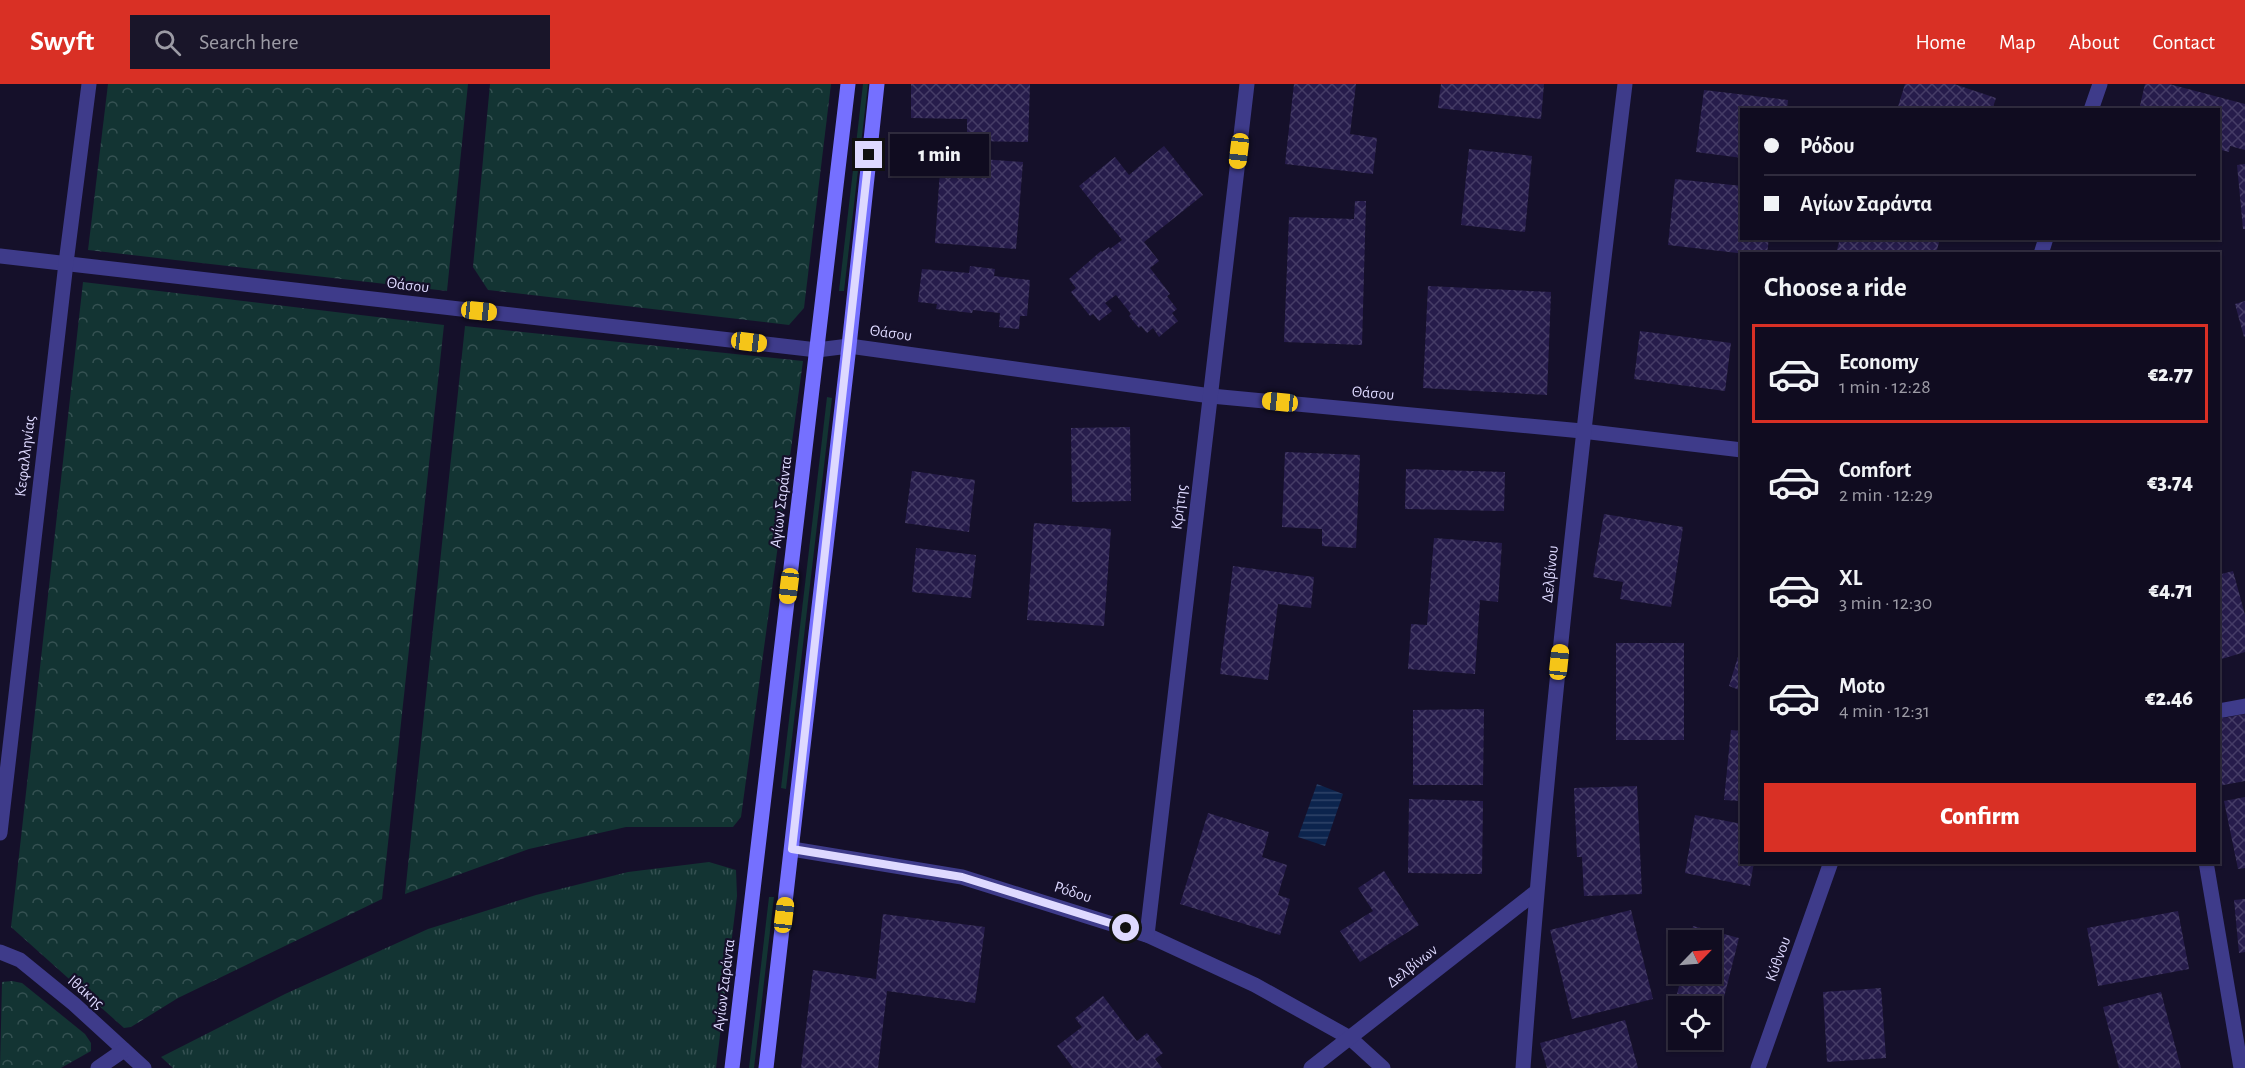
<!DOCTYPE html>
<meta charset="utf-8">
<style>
:root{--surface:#100c20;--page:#191529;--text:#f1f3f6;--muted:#9c9ba5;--line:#302c3e;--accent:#d93025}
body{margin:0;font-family:"Alegreya Sans",sans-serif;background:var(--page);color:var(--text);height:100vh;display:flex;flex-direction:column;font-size:22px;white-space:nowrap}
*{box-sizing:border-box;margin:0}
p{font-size:20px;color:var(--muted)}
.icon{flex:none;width:33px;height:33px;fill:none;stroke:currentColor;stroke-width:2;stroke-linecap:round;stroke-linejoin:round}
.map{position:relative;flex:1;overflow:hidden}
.sheet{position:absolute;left:1740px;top:168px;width:480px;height:612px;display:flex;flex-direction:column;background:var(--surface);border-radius:0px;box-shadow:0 2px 4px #0004,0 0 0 2px var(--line)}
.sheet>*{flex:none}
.guide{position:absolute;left:1740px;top:24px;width:480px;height:132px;border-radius:0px;box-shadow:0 2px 4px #0004,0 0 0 2px var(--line);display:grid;align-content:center;height:132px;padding:0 24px;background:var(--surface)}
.needle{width:39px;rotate:65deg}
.tools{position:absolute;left:1668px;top:846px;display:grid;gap:12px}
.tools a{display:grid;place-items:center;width:54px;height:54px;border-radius:0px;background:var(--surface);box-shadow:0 2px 4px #0004,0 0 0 2px var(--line);font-size:30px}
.end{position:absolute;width:27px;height:27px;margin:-14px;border:8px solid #ded9ff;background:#111;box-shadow:0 0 0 3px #111}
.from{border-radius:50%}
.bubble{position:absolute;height:42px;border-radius:0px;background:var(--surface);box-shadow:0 2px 4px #0004,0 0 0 2px var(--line);font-size:20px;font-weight:800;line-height:42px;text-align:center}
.car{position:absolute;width:18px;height:36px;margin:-18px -9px;border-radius:8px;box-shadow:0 0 4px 2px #0007;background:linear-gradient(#f5c518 24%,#345 0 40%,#f5c518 0 76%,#345 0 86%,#f5c518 0)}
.guide b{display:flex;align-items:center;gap:21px;height:57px;font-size:22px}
.guide b+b{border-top:2px solid var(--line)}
.guide i{width:15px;height:15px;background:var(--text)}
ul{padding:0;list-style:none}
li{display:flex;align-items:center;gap:18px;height:99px;margin:0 12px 9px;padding:0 12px;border:3px solid transparent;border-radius:0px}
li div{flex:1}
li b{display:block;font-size:22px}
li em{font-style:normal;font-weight:800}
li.selected{border-color:var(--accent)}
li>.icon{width:54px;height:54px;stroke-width:1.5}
h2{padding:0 24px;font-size:27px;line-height:72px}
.button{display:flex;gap:12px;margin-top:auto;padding:12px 24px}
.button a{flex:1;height:69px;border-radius:0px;background:var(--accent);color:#fff;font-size:24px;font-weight:800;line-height:69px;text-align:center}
header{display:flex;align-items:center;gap:36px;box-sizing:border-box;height:84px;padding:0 30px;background:var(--accent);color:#fff}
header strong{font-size:28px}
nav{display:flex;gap:33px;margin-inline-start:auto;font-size:21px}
.search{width:420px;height:54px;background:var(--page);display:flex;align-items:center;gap:15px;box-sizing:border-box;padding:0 21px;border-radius:0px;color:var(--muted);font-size:22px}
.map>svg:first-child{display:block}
.green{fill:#133433}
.forest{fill:url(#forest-crowns)}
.park{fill:url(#park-tufts)}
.water{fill:url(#water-rules)}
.building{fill:url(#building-cross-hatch)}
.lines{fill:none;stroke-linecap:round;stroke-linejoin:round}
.street{stroke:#3e3b8a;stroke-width:15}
.secondary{stroke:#7570ff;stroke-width:15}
.route{stroke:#ded9ff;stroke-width:8}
.labels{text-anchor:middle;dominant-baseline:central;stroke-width:4.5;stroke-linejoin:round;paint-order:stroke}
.street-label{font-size:16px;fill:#ded9ff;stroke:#15102a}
</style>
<header>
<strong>Swyft</strong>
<div class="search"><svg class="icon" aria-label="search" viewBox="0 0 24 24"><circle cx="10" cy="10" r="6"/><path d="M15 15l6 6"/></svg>Search here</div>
<nav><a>Home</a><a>Map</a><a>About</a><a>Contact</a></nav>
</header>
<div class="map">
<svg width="2245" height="984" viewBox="0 0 2245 984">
<defs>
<pattern id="forest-crowns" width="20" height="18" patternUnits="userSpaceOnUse" patternTransform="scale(1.5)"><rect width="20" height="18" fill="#133433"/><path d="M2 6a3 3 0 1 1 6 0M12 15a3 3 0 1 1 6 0" fill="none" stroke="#355152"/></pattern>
<pattern id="park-tufts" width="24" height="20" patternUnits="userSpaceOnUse" patternTransform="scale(1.5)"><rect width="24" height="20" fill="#133433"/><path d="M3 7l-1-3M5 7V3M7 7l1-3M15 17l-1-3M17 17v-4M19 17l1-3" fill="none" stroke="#355152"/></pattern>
<pattern id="water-rules" width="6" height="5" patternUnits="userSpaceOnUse" patternTransform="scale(1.5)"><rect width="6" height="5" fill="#0c244d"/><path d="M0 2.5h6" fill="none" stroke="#2f4368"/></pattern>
<pattern id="building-cross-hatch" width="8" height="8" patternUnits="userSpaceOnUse" patternTransform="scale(1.5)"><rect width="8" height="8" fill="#261c4b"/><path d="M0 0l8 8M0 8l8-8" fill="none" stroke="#453c66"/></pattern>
</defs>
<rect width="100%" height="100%" fill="#15102a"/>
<!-- green -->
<g class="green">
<polygon points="863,0 868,0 844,207 839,207"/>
<polygon points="827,313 832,314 786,705 781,704"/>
<polygon points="769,813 774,813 754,984 749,984"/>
</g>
<!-- forest -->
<g class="forest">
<polygon points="108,0 468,0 447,207 88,166"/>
<polygon points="490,0 831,0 804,224 789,241 488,206 473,183"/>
<polygon points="83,198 444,241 382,815 178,914 131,943 124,944 11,843"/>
<polygon points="465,242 803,277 741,733 733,743 626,743 529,765 405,810"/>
<polygon points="12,897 22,899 85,950 91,959 91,967 61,984 0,984 2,898"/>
</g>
<!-- park -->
<polygon class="park" points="709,778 736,786 737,812 716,984 173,984 161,973 285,910 428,845 536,811 628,788"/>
<!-- water -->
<polygon class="water" points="1317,700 1343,710 1325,762 1298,753"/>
<!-- building -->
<g class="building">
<polygon points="911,0 1030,0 1028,58 967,57 967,35 911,34"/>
<polygon points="1294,0 1356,0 1350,50 1377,54 1373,90 1285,80"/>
<polygon points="1441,0 1544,0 1541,35 1438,24"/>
<polygon points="1905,0 1954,0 1996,14 1992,26 1897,26"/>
<polygon points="2145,0 2169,0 2245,20 2245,66 2230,62 2229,68 2218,65 2218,26 2139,26"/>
<polygon points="1704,6 1788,16 1787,26 1742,26 1742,74 1696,68"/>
<polygon points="1164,62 1203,111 1144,158 1159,177 1150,184 1170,210 1167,212 1177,225 1172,229 1178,237 1159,253 1153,244 1147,249 1141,242 1139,244 1129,232 1131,230 1116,211 1105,219 1112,227 1099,237 1093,230 1090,232 1071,208 1076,204 1069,195 1101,167 1102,168 1109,163 1110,165 1122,156 1079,102 1115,73 1129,91"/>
<polygon points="1469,65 1532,72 1525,148 1461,141"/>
<polygon points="941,72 1023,78 1016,165 935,159"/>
<polygon points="2245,80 2245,145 2243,145 2237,81"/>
<polygon points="1675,95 1742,102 1742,154 1769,154 1767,170 1746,170 1668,161"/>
<polygon points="1355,117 1366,117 1362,261 1284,258 1289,133 1354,135"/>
<polygon points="1840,154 1940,154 1936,170 1836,170"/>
<polygon points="970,182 995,185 994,192 1030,196 1027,232 1020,232 1019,245 999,243 1000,229 973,226 972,229 936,225 937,220 918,218 922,185 969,189"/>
<polygon points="1428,202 1551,208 1547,311 1423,304"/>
<polygon points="2245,217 2245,252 2244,253 2235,220"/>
<polygon points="1640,247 1731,259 1725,307 1634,295"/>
<polygon points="1130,343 1131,417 1072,418 1071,344"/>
<polygon points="1285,368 1360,371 1356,464 1322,462 1322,445 1282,443"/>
<polygon points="1406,385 1505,388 1504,427 1405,425"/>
<polygon points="912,387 975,396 969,448 905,439"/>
<polygon points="1604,430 1683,443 1671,523 1620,515 1623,498 1593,493"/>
<polygon points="1034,439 1111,445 1104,542 1027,536"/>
<polygon points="1434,454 1502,459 1498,518 1480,516 1475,590 1408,585 1411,540 1427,541"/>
<polygon points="916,464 976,471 971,514 912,508"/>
<polygon points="1233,482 1314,493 1311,524 1278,520 1268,596 1220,590"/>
<polygon points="2233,487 2245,531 2245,568 2218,576 2218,491"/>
<rect x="1616" y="559" width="68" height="97"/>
<polygon points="1741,563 1742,564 1742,607 1729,602"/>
<polygon points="1484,625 1483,701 1413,701 1413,626"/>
<polygon points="2245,630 2245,697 2218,702 2218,635"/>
<polygon points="1731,646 1742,647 1742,717 1724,716"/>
<polygon points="1637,702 1642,810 1584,812 1582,773 1577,773 1574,704"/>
<polygon points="2245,713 2245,784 2238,785 2224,717"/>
<polygon points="1409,715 1483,717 1482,790 1408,789"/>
<polygon points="1208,729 1269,748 1262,773 1287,781 1278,811 1290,815 1280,851 1180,820"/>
<polygon points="1695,731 1742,740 1742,778 1754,778 1750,802 1685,789"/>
<polygon points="1384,787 1419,841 1360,878 1340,847 1373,827 1358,804"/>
<polygon points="2245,815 2245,868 2239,869 2234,816"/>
<polygon points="1631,826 1653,915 1572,935 1550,846"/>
<polygon points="2178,827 2189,885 2098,902 2087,844"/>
<polygon points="883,830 985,843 975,919 887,907 878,984 801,984 813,886 876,895"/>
<polygon points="1693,842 1739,854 1720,929 1712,927 1712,922 1694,922 1675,918 1682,890 1712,890 1712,856 1690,856"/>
<polygon points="1881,904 1886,974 1827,978 1823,908"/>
<polygon points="2161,908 2181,984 2119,984 2103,923"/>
<polygon points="1103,912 1137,957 1147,949 1163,969 1155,975 1162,984 1073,984 1057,962 1082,943 1075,934"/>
<polygon points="1625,936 1638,984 1547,984 1540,959"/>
</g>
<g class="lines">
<!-- street -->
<g class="street">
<polyline points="2091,26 2100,0"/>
<polyline points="2041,170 2046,154"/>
<polyline points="0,172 817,266 849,262 1211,312 1582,347 1742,366"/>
<polyline points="2218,627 2245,622"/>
<polyline points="0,749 66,179 89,0"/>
<polyline points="792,765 962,793 1147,851 1255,901 1350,954 1383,984"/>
<polyline points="2206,778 2241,984"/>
<polyline points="1147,851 1247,0"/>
<polyline points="0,868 20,876 74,920 144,984"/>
<polyline points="98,984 124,966"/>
<polyline points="1311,984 1536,808"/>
<path d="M1523 984C1547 655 1585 327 1625 0"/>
<polyline points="1758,984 1831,778"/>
</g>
<!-- secondary -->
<g class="secondary">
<polyline points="732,984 848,0"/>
<polyline points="766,984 849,262 877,0"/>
</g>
</g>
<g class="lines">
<!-- route -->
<polyline class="route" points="869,71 792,765 962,793 1126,844"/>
</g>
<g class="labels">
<!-- street labels -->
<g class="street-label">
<text transform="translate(408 201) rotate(7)">Θάσου</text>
<text transform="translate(891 249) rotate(8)">Θάσου</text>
<text transform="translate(1373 309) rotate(5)">Θάσου</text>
<text transform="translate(25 372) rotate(-83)">Κεφαλληνίας</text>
<text transform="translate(781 418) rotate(-83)">Αγίων Σαράντα</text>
<text transform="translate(1179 423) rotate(-83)">Κρήτης</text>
<text transform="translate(1550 490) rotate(-84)">Δελβίνου</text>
<text transform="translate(1073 808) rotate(18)">Ρόδου</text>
<text transform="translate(1778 875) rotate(-70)">Κύθνου</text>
<text transform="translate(1412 882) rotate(-38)">Δελβίνων</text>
<text transform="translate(724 901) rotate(-83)">Αγίων Σαράντα</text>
<text transform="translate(86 908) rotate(41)">Ιθάκης</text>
</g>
</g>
</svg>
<div class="tools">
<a><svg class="needle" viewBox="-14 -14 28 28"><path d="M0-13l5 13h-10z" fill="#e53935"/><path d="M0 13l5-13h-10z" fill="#9c9ba5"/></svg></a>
<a><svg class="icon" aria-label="locate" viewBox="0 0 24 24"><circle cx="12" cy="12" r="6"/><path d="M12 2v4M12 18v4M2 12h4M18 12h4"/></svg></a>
</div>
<i class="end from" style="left:1126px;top:844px"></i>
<i class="end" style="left:869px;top:71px"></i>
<div class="bubble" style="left:890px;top:50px;width:99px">1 min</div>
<i class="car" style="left:1239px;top:67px;rotate:187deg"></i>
<i class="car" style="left:479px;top:227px;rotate:96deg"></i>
<i class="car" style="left:749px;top:258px;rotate:97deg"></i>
<i class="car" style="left:1280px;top:318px;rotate:276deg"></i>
<i class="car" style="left:789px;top:502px;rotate:187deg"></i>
<i class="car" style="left:1559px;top:578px;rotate:6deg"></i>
<i class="car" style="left:784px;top:831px;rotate:7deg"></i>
<div class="guide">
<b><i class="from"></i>Ρόδου</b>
<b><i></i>Αγίων Σαράντα</b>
</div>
<section class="sheet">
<h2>Choose a ride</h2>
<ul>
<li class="selected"><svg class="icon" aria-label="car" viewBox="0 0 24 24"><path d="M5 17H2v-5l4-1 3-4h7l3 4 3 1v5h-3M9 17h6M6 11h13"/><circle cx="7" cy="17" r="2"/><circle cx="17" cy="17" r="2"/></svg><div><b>Economy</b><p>1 min · 12:28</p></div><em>€2.77</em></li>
<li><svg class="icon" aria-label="car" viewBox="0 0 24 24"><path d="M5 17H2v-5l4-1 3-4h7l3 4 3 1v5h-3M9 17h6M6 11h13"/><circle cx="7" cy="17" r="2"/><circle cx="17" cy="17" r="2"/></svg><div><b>Comfort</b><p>2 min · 12:29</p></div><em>€3.74</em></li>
<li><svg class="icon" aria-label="car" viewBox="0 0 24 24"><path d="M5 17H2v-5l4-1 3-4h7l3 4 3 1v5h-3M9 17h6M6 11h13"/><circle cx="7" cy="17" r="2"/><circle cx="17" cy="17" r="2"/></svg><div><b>XL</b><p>3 min · 12:30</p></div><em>€4.71</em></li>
<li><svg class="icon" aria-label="car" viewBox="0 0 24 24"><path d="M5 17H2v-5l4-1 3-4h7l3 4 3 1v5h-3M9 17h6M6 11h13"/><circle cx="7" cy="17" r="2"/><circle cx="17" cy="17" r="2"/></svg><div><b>Moto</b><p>4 min · 12:31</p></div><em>€2.46</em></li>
</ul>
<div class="button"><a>Confirm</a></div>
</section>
</div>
